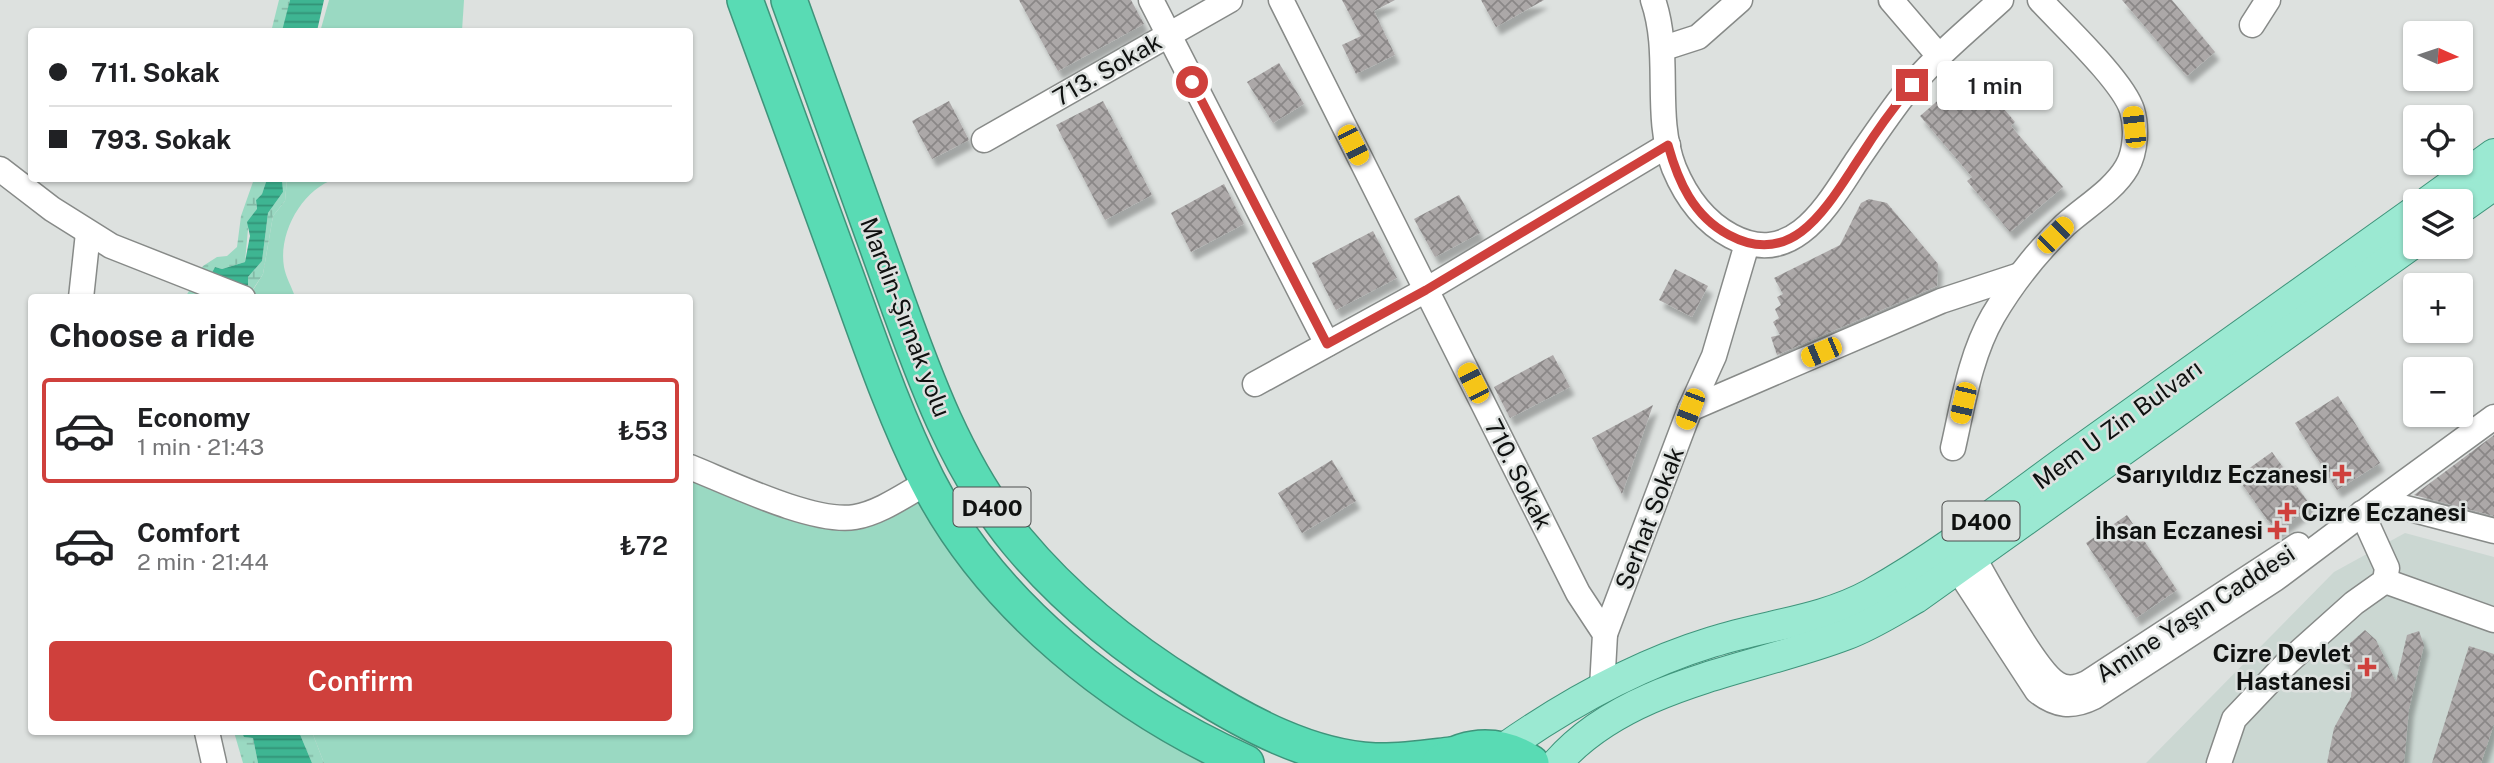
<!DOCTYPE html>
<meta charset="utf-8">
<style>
:root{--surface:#fff;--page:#f2f2f2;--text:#202124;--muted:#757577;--line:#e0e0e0;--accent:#cf403c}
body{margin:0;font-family:"Public Sans",sans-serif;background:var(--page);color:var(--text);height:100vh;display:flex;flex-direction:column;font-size:26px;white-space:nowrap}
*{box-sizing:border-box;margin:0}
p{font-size:23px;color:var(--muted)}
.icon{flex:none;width:38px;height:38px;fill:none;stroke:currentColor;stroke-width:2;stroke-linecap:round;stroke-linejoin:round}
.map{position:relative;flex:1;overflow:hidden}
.panel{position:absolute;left:28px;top:294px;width:665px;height:441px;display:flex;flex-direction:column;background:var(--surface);border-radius:7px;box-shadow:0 2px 5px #0004}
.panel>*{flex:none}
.top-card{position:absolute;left:28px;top:28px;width:665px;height:154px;border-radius:7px;box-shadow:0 2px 5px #0004;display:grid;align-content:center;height:154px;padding:0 21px;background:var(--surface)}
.needle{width:46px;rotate:93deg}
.buttons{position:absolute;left:2403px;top:21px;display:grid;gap:14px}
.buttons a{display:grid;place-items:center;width:70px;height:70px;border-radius:7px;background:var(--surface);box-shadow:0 2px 5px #0004;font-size:35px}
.end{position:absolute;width:32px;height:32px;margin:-16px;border:9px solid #cf403c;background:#fff;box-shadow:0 0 0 4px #fff}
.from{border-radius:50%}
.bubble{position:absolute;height:49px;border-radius:7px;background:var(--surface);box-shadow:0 2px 5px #0004;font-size:23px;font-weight:600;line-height:49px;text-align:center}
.car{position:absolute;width:21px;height:42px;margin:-21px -10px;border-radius:9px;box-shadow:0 0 5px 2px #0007;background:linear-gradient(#f5c518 24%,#345 0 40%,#f5c518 0 76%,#345 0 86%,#f5c518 0)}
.top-card b{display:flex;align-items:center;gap:24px;height:66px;font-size:26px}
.top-card b+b{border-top:2px solid var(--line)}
.top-card i{width:18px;height:18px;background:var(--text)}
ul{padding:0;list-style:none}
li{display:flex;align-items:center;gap:21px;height:105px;margin:0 14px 10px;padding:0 7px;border:4px solid transparent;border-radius:7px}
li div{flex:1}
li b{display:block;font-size:26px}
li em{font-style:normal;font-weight:600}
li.selected{border-color:var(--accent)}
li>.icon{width:63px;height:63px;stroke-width:1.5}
h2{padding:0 21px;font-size:32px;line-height:84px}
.cta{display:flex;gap:14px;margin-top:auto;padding:14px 21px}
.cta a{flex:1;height:80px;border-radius:7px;background:var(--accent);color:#fff;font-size:28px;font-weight:600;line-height:80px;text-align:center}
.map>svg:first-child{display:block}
.built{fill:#cbd7d2}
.grass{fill:#9ad9c2}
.wetland{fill:url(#wetland-marsh)}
.water{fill:url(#water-rules)}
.building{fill:url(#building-cross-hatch);filter:url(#shadow)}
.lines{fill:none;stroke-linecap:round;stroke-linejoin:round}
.minor-casing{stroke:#878a88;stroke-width:27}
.major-casing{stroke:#3f947b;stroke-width:32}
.highway-casing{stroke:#3f947b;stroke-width:38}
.minor{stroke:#fff;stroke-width:24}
.major{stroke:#9be9d2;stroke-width:30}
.highway{stroke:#59dbb4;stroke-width:35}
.route{stroke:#cf403c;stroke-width:9}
.poi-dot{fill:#cf403c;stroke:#dde1df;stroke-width:2.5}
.labels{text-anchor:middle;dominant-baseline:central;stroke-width:5;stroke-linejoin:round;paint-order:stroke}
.shield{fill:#dde1df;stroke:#4d4f4e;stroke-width:2}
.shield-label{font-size:23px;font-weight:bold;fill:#0f1110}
.street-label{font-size:24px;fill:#0f1110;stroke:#dde1df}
.poi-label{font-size:24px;font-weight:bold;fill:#0f1110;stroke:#dde1df;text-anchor:end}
</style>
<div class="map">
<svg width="2494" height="763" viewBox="0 0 2494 763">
<defs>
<pattern id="wetland-marsh" width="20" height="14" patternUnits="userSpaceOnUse" patternTransform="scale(1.75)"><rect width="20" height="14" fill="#9ad9c2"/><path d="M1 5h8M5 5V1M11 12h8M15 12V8" fill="none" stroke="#84b9a6"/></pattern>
<pattern id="water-rules" width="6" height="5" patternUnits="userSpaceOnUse" patternTransform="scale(1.75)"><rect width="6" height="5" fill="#3eb592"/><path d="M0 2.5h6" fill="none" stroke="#329276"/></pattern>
<pattern id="building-cross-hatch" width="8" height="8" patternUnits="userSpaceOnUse" patternTransform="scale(1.75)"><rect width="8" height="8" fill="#aca8a8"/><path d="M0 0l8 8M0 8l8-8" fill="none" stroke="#8a8787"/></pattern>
<filter id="shadow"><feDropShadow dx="4.5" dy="8" stdDeviation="2" flood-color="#0004"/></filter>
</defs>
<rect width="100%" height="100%" fill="#dde1df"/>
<!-- built -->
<polygon class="built" points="2405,533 2494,557 2494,763 2146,763 2334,572"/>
<!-- grass -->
<g class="grass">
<polygon points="329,0 464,0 462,31 320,32"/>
<path d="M287 179H335C303 189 278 232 284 267 286 278 292 287 295 297L248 298 263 274 273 216 285 201Z"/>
<path d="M690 467 841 519 914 490C940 527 964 570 994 604 1055 674 1131 718 1210 763H324L312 732H690Z"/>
</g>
<!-- wetland -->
<g class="wetland">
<polygon points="279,0 290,0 284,28 282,31 271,32"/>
<polygon points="254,179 267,179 262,194 256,200 257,210 248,229 245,262 222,269 215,267 198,297 185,298 203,266 217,257 227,256 237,247 241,216"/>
<polygon points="282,179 287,179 285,201 273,216 263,274 248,297 240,298 248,277 262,261 268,213 283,192"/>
<polygon points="234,732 249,732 242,734 245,737 253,738 258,763 243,763"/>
<polygon points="299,732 312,732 324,763 312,763"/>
</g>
<!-- water -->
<g class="water">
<polygon points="290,0 324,0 317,31 282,31"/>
<polygon points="267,179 282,179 283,192 268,213 262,261 248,277 248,285 240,297 198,298 215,267 222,269 245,262 250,236 247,222 257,209 256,200 262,194"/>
<polygon points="245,732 299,732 312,763 258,763 253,738 244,737 242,733"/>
</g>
<!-- building -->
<g class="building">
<polygon points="1019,0 1131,0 1144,24 1058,71"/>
<polygon points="1342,0 1395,0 1374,11 1395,55 1356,74 1342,45 1361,36"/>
<polygon points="1481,0 1544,0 1496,27"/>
<polygon points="2122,0 2172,0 2215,52 2187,76"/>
<polygon points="1279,63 1304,104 1273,123 1247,82"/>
<polygon points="1972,71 2015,122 2011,126 2063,187 2010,232 1967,181 1972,177 1920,116"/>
<polygon points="949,101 969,140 932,159 912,121"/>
<polygon points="1103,101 1152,195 1105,220 1056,125"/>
<polygon points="1224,184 1244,224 1191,252 1171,213"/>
<polygon points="1459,195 1480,233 1435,257 1414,219"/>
<polygon points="1869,199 1887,203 1938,264 1937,286 1777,355 1771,337 1780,335 1773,322 1779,318 1775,309 1781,305 1777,297 1783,294 1774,278 1840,245 1861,203"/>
<polygon points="1373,231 1397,278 1336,310 1312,263"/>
<polygon points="1675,269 1708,286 1692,317 1659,300"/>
<polygon points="1553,355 1570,387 1510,418 1494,387"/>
<polygon points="2338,396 2380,463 2337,490 2295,423"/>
<polygon points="1653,405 1622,494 1592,438"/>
<polygon points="2494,435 2494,516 2414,495"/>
<polygon points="2272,452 2311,506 2276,532 2237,477"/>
<polygon points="1332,460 1356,501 1302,533 1278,493"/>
<polygon points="2127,515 2177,590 2136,618 2086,543"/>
<polygon points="2365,630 2376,640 2396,682 2407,635 2419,631 2424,645 2409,709 2404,763 2327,763 2334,728 2351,697 2352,678 2349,665 2339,653"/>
<polygon points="2469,646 2494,654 2494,724 2481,763 2432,763"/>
</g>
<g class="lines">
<defs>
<g id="minor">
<polyline points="1151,0 1327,344"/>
<polyline points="1281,0 1578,593 1605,634 1602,688"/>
<path d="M1653 0C1672 55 1653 114 1674 168 1686 197 1703 221 1731 236 1793 269 1827 206 1856 162 1871 140 1886 118 1902 97 1931 60 1967 31 2001 0"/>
<polyline points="1891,0 1939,56"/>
<polyline points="2252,25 2268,0"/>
<polyline points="1664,48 1698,37 1740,0"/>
<polyline points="984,140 1230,0"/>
<polyline points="0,169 52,209 111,246 243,298"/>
<polyline points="81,298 88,233"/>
<polyline points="1255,384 1426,290 1668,145"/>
<polyline points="1690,409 1941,301 2017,276"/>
<path d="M1953 448C1963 404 1970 356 1993 316 2013 282 2036 253 2065 225 2085 207 2114 190 2127 167 2136 151 2137 127 2132 110 2123 81 2063 25 2040 0"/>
<path d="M690 467C730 483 814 524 855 517 880 513 906 494 928 482"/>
<polyline points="2379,501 2494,417"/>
<path d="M1965 542C1982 572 2032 667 2056 683 2066 690 2076 688 2087 683L2298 545"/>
<path d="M1947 553 2037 691C2056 706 2072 708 2094 697L2275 579 2379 501 2494 531"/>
<polyline points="2385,581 2494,620"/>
<polyline points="1605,634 1690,409 1714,356 1747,244"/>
<polyline points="207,732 214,763"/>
<polyline points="2219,763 2234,719 2288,662 2354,603 2385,581 2387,568 2362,513"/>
</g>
<g id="major">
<polyline points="2429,201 2494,154"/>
<polyline points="2460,209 2494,185"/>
<path d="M1503 749C1567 704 1637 665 1712 642 1765 625 1822 621 1871 594 1944 553 2011 500 2079 451 2191 371 2303 291 2415 211"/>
<path d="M1557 763C1627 683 1750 671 1845 635 1870 626 1893 611 1916 598L2415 242"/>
</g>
<g id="highway">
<path d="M745 0C778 91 812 182 845 274 870 343 894 414 927 480 991 606 1118 706 1246 763"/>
<path d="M789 0C820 86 851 173 882 259 917 356 950 460 1017 541 1067 601 1126 648 1192 689 1246 723 1310 758 1375 761 1400 762 1426 758 1451 755"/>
<path d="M1440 763C1469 743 1501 743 1531 763"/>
</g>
</defs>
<!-- minor casing -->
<use href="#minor" class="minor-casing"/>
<!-- major casing -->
<use href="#major" class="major-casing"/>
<!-- highway casing -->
<use href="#highway" class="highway-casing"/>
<!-- minor -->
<use href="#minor" class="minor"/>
<!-- major -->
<use href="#major" class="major"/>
<!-- highway -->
<use href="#highway" class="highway"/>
</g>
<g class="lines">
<!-- route -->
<path class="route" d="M1192 82 1327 344 1426 290 1668 145C1678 181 1693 216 1729 235 1796 271 1830 201 1862 154 1877 130 1894 107 1912 85"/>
</g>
<!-- markers -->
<g class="poi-dot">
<path d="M2338.5 463.5h7v7h7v7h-7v7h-7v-7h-7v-7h7z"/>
<path d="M2283.5 501.5h7v7h7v7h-7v7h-7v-7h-7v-7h7z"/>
<path d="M2273.5 519.5h7v7h7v7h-7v7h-7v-7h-7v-7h7z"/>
<path d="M2363.5 656.5h7v7h7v7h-7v7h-7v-7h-7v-7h7z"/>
</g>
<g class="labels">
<!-- shield labels -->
<g class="shield">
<rect x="953.5" y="487.5" width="77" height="39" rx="5"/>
<rect x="1942.5" y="501.5" width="77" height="39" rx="5"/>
</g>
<g class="shield-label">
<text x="992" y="507">D400</text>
<text x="1981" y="521">D400</text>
</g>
<!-- street labels -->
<g class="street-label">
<text transform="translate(1107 69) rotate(-30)">713. Sokak</text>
<text transform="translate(906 317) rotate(69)">Mardin-Şırnak yolu</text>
<text transform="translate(2117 424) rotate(-36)">Mem U Zin Bulvarı</text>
<text transform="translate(1519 474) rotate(63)">710. Sokak</text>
<text transform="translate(1649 518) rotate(-69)">Serhat Sokak</text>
<text transform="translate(2195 613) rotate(-33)">Amine Yaşın Caddesi</text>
</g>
<!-- poi labels -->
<g class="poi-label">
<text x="2328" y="474">Sarıyıldız Eczanesi</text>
<text x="2301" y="512" text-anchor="start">Cizre Eczanesi</text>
<text x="2263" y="530">İhsan Eczanesi</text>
<text x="2351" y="653">Cizre Devlet<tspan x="2351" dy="28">Hastanesi</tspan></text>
</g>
</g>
</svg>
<div class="buttons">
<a><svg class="needle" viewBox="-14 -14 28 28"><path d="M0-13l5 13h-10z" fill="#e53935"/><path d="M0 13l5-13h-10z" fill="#757577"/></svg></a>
<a><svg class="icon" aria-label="locate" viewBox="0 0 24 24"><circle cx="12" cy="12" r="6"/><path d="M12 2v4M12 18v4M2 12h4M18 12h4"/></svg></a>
<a><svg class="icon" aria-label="layers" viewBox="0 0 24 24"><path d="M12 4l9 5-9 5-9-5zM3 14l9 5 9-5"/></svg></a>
<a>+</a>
<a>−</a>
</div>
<i class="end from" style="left:1192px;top:82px"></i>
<i class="end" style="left:1912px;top:85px"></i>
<div class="bubble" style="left:1937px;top:61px;width:116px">1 min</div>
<i class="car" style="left:2134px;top:127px;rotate:354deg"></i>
<i class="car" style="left:1353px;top:145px;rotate:153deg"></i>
<i class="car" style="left:2055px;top:235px;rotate:45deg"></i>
<i class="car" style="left:1821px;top:352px;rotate:247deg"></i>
<i class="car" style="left:1473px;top:383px;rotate:333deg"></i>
<i class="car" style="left:1963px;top:403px;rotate:193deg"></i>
<i class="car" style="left:1690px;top:409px;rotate:201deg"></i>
<div class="top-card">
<b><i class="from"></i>711. Sokak</b>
<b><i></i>793. Sokak</b>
</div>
<section class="panel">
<h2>Choose a ride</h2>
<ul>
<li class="selected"><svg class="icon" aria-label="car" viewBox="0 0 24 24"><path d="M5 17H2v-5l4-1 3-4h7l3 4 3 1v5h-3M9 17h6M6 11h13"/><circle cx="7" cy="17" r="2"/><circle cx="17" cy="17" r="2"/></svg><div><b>Economy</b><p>1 min · 21:43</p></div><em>₺53</em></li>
<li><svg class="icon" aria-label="car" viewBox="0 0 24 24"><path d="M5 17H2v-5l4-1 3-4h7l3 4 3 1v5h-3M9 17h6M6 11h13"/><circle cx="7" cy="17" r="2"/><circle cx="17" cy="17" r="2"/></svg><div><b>Comfort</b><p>2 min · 21:44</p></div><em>₺72</em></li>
</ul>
<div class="cta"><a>Confirm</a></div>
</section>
</div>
